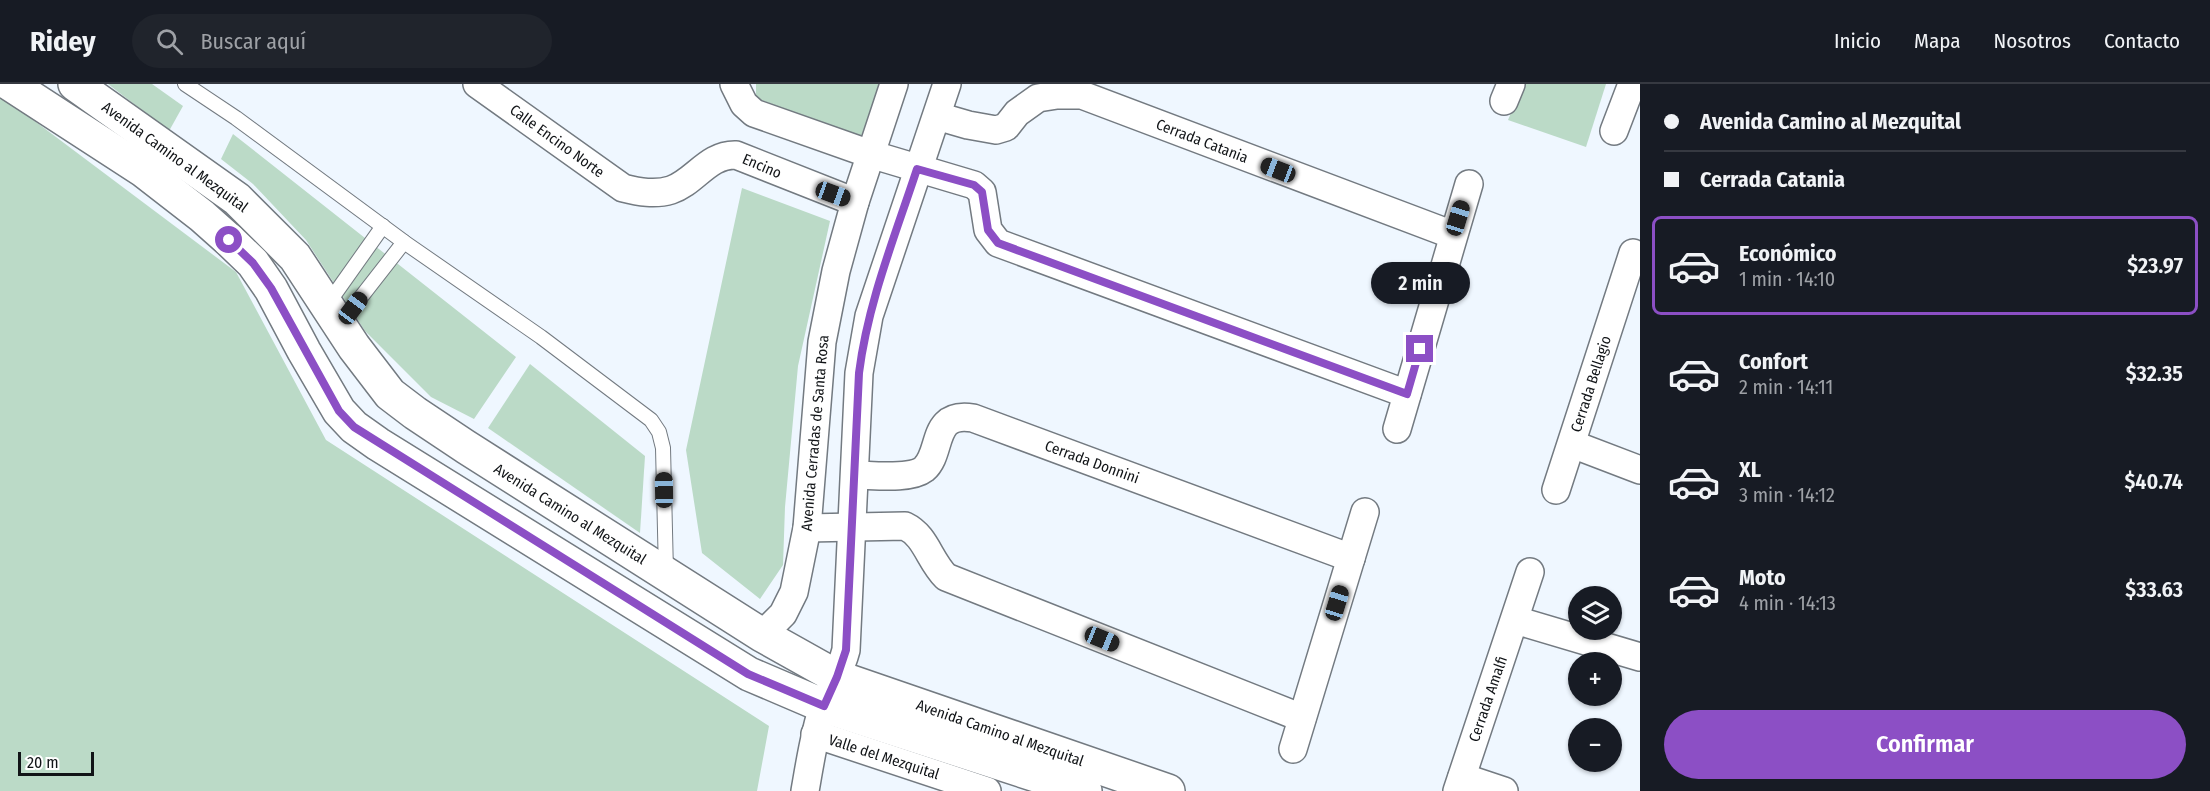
<!DOCTYPE html>
<html lang="es">
<meta charset="utf-8">
<style>
:root{--surface:#171b24;--page:#20242c;--text:#f1f3f6;--muted:#9ea1a6;--line:#363941;--accent:#8c4fc5}
body{margin:0;font-family:"Fira Sans Condensed",sans-serif;background:var(--page);color:var(--text);height:100vh;display:flex;flex-direction:column;font-size:22px;white-space:nowrap}
*{box-sizing:border-box;margin:0}
p{font-size:20px;color:var(--muted)}
.icon{flex:none;width:33px;height:33px;fill:none;stroke:currentColor;stroke-width:2;stroke-linecap:round;stroke-linejoin:round}
.map{position:relative;flex:1;overflow:hidden}
.panel{display:flex;flex-direction:column;background:var(--surface);width:570px}
.panel>*{flex:none}
.top-card{display:grid;align-content:center;height:132px;padding:0 24px;background:var(--surface)}
.fabs{position:absolute;left:1568px;top:502px;display:grid;gap:12px}
.fabs a{display:grid;place-items:center;width:54px;height:54px;border-radius:50%;background:var(--surface);box-shadow:0 2px 4px #0004;font-size:30px}
.scale{position:absolute;left:18px;bottom:15px;width:76px;box-sizing:border-box;padding-left:6px;border:3px solid #111417;border-top:0;font-size:16px;line-height:21px;white-space:nowrap;color:#111417;-webkit-text-stroke:4px #fff;paint-order:stroke}
.end{position:absolute;width:27px;height:27px;margin:-14px;border:8px solid #8c4fc5;background:#fff;box-shadow:0 0 0 3px #fff}
.from{border-radius:50%}
.bubble{position:absolute;height:42px;border-radius:21px;background:var(--surface);box-shadow:0 2px 4px #0004;font-size:20px;font-weight:600;line-height:42px;text-align:center}
.car{position:absolute;width:18px;height:36px;margin:-18px -9px;border-radius:8px;box-shadow:0 0 4px 2px #0007;background:linear-gradient(#222 24%,#8ab4d8 0 40%,#222 0 76%,#8ab4d8 0 86%,#222 0)}
.top-card b{display:flex;align-items:center;gap:21px;height:57px;font-size:22px}
.top-card b+b{border-top:2px solid var(--line)}
.top-card i{width:15px;height:15px;background:var(--text)}
ul{padding:0;list-style:none}
li{display:flex;align-items:center;gap:18px;height:99px;margin:0 12px 9px;padding:0 12px;border:3px solid transparent;border-radius:9px}
li div{flex:1}
li b{display:block;font-size:22px}
li em{font-style:normal;font-weight:600}
li.selected{border-color:var(--accent)}
li>.icon{width:54px;height:54px;stroke-width:1.5}
.button{display:flex;gap:12px;margin-top:auto;padding:12px 24px}
.button a{flex:1;height:69px;border-radius:36px;background:var(--accent);color:#fff;font-size:24px;font-weight:600;line-height:69px;text-align:center}
header{display:flex;align-items:center;gap:36px;box-sizing:border-box;height:84px;padding:0 30px;background:var(--surface);border-bottom:2px solid var(--line)}
header strong{font-size:28px}
nav{display:flex;gap:33px;margin-inline-start:auto;font-size:21px}
.search{width:420px;height:54px;background:var(--page);display:flex;align-items:center;gap:15px;box-sizing:border-box;padding:0 21px;border-radius:33px;color:var(--muted);font-size:22px}
main{display:flex;flex:1;min-height:0}
.map>svg:first-child{display:block}
.green{fill:#bbdac7}
.lines{fill:none;stroke-linecap:round;stroke-linejoin:round}
.service-casing{stroke:#737a81;stroke-width:16}
.minor-casing{stroke:#737a81;stroke-width:30}
.secondary-casing{stroke:#737a81;stroke-width:36}
.service{stroke:#fff;stroke-width:14}
.minor{stroke:#fff;stroke-width:27}
.secondary{stroke:#fff;stroke-width:33}
.route{stroke:#8c4fc5;stroke-width:8}
.labels{text-anchor:middle;dominant-baseline:central;stroke-width:4.5;stroke-linejoin:round;paint-order:stroke}
.street-label{font-size:15px;fill:#111417;stroke:#fff}
</style>
<header>
<strong>Ridey</strong>
<div class="search"><svg class="icon" aria-label="search" viewBox="0 0 24 24"><circle cx="10" cy="10" r="6"/><path d="M15 15l6 6"/></svg>Buscar aquí</div>
<nav><a>Inicio</a><a>Mapa</a><a>Nosotros</a><a>Contacto</a></nav>
</header>
<main>
<div class="map">
<svg width="1640" height="707" viewBox="0 0 1640 707">
<rect width="100%" height="100%" fill="#eff7ff"/>
<!-- green -->
<g class="green">
<polygon points="108,0 152,0 183,22 169,47"/>
<polygon points="756,0 880,0 861,53 756,14"/>
<polygon points="1523,0 1606,0 1586,63 1508,36"/>
<polygon points="0,11 236,188 326,356 769,642 757,707 0,707"/>
<polygon points="233,50 516,273 474,335 431,313 365,247 306,156 253,100 221,75"/>
<polygon points="742,104 830,137 798,282 785,423 783,481 760,515 702,469 686,366"/>
<polygon points="530,280 645,372 640,449 488,344"/>
</g>
<g class="lines">
<defs>
<g id="service">
<polyline points="185,0 236,34 404,158 541,253 651,336 659,348 663,364 666,488"/>
<polyline points="327,221 383,142"/>
<polyline points="340,240 404,158"/>
</g>
<g id="minor">
<path d="M477 0 623 104C639 108 655 111 671 106 695 98 708 70 736 71L855 118"/>
<polyline points="734,0 744,20 754,29 870,70 974,101 982,108 988,146 998,159 1407,310"/>
<polyline points="1504,17 1511,0"/>
<polyline points="937,32 968,41 996,46 1006,43 1017,29 1038,14 1057,11 1082,11 1453,151"/>
<polyline points="1614,47 1632,0"/>
<polyline points="1397,345 1469,100"/>
<polyline points="1572,360 1640,386"/>
<path d="M855 391C872 391 910 396 924 385 943 369 930 327 973 334L1351 474"/>
<polyline points="1556,406 1633,169"/>
<path d="M807 444 905 442C926 452 929 476 946 493L1302 634"/>
<polyline points="1515,536 1640,573"/>
<polyline points="762,551 783,530 794,508 807,444 822,258 836,187 855,118 894,0"/>
<polyline points="815,650 987,707"/>
<polyline points="1293,665 1365,428"/>
<polyline points="1462,693 1504,707"/>
<path d="M805 707C810 679 814 650 823 623 830 604 841 586 846 566L859 289 869 232 947 0"/>
<polyline points="1457,707 1530,488"/>
</g>
<g id="secondary">
<polyline points="10,0 144,87 202,132 229,156 253,179 271,205 304,267 339,327 354,343 378,360 749,590 824,622 1085,707"/>
<polyline points="75,0 237,115 295,173 354,263 390,310 415,329 466,363 762,551 837,593 1168,707"/>
</g>
</defs>
<!-- service casing -->
<use href="#service" class="service-casing"/>
<!-- minor casing -->
<use href="#minor" class="minor-casing"/>
<!-- secondary casing -->
<use href="#secondary" class="secondary-casing"/>
<!-- service -->
<use href="#service" class="service"/>
<!-- minor -->
<use href="#minor" class="minor"/>
<!-- secondary -->
<use href="#secondary" class="secondary"/>
</g>
<g class="lines">
<!-- route -->
<path class="route" d="M229 156 253 179 271 204 339 327 354 343 748 590 824 622 837 593 846 566 859 289C868 218 895 152 917 85L974 101 982 108 988 146 998 159 1407 310 1420 265"/>
</g>
<g class="labels">
<!-- street labels -->
<g class="street-label">
<text transform="translate(557 57) rotate(36)">Calle Encino Norte</text>
<text transform="translate(1202 57) rotate(21)">Cerrada Catania</text>
<text transform="translate(175 73) rotate(36)">Avenida Camino al Mezquital</text>
<text transform="translate(762 82) rotate(23)">Encino</text>
<text transform="translate(1591 300) rotate(-72)">Cerrada Bellagio</text>
<text transform="translate(815 349) rotate(-85)">Avenida Cerradas de Santa Rosa</text>
<text transform="translate(1092 378) rotate(20)">Cerrada Donnini</text>
<text transform="translate(570 430) rotate(32)">Avenida Camino al Mezquital</text>
<text transform="translate(1488 615) rotate(-71)">Cerrada Amalfi</text>
<text transform="translate(1000 649) rotate(19)">Avenida Camino al Mezquital</text>
<text transform="translate(884 673) rotate(18)">Valle del Mezquital</text>
</g>
</g>
</svg>
<div class="fabs">
<a><svg class="icon" aria-label="layers" viewBox="0 0 24 24"><path d="M12 4l9 5-9 5-9-5zM3 14l9 5 9-5"/></svg></a>
<a>+</a>
<a>−</a>
</div>
<div class="scale">20 m</div>
<i class="end from" style="left:229px;top:156px"></i>
<i class="end" style="left:1420px;top:265px"></i>
<div class="bubble" style="left:1371px;top:178px;width:99px">2 min</div>
<i class="car" style="left:1278px;top:86px;rotate:291deg"></i>
<i class="car" style="left:833px;top:110px;rotate:110deg"></i>
<i class="car" style="left:1458px;top:134px;rotate:17deg"></i>
<i class="car" style="left:353px;top:224px;rotate:37deg"></i>
<i class="car" style="left:664px;top:406px;rotate:359deg"></i>
<i class="car" style="left:1337px;top:519px;rotate:17deg"></i>
<i class="car" style="left:1102px;top:555px;rotate:112deg"></i>
</div>
<section class="panel">
<div class="top-card">
<b><i class="from"></i>Avenida Camino al Mezquital</b>
<b><i></i>Cerrada Catania</b>
</div>
<ul>
<li class="selected"><svg class="icon" aria-label="car" viewBox="0 0 24 24"><path d="M5 17H2v-5l4-1 3-4h7l3 4 3 1v5h-3M9 17h6M6 11h13"/><circle cx="7" cy="17" r="2"/><circle cx="17" cy="17" r="2"/></svg><div><b>Económico</b><p>1 min · 14:10</p></div><em>$23.97</em></li>
<li><svg class="icon" aria-label="car" viewBox="0 0 24 24"><path d="M5 17H2v-5l4-1 3-4h7l3 4 3 1v5h-3M9 17h6M6 11h13"/><circle cx="7" cy="17" r="2"/><circle cx="17" cy="17" r="2"/></svg><div><b>Confort</b><p>2 min · 14:11</p></div><em>$32.35</em></li>
<li><svg class="icon" aria-label="car" viewBox="0 0 24 24"><path d="M5 17H2v-5l4-1 3-4h7l3 4 3 1v5h-3M9 17h6M6 11h13"/><circle cx="7" cy="17" r="2"/><circle cx="17" cy="17" r="2"/></svg><div><b>XL</b><p>3 min · 14:12</p></div><em>$40.74</em></li>
<li><svg class="icon" aria-label="car" viewBox="0 0 24 24"><path d="M5 17H2v-5l4-1 3-4h7l3 4 3 1v5h-3M9 17h6M6 11h13"/><circle cx="7" cy="17" r="2"/><circle cx="17" cy="17" r="2"/></svg><div><b>Moto</b><p>4 min · 14:13</p></div><em>$33.63</em></li>
</ul>
<div class="button"><a>Confirmar</a></div>
</section>
</main>
